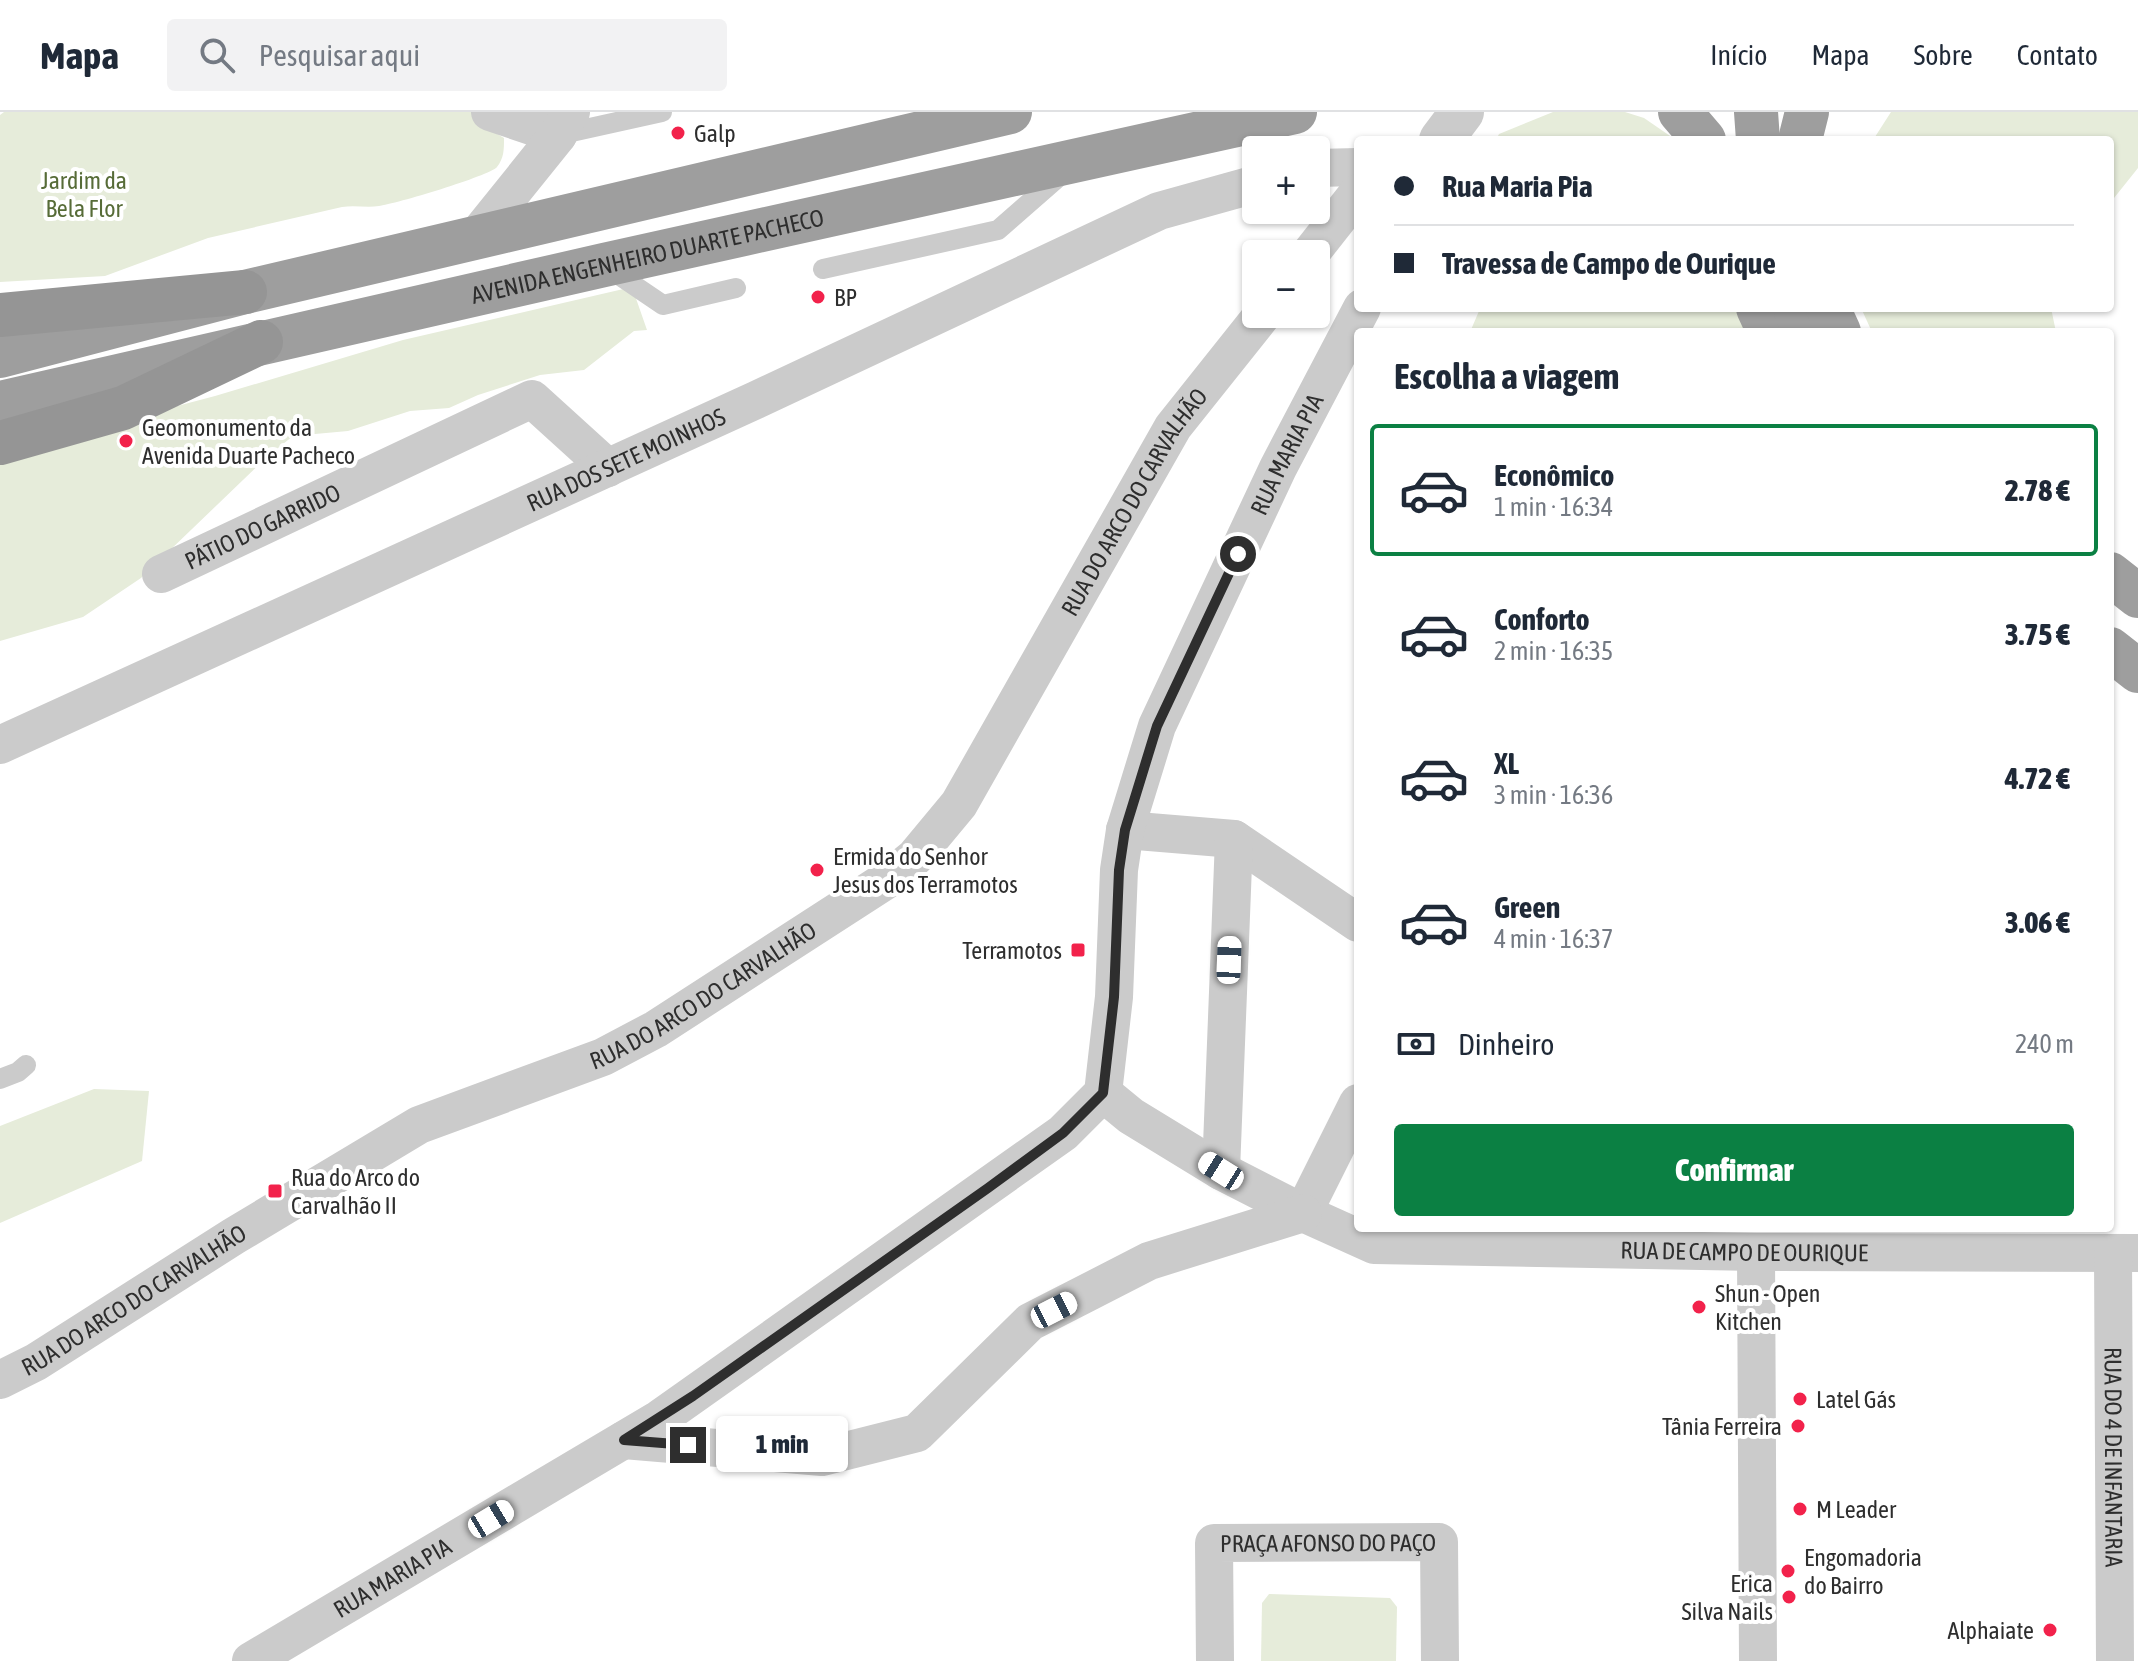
<!DOCTYPE html>
<html lang="pt">
<meta charset="utf-8">
<style>
:root{--surface:#fff;--page:#f2f2f3;--text:#1f2937;--muted:#747a83;--line:#e0e1e3;--accent:#0b8043}
body{margin:0;font-family:"Asap Condensed",sans-serif;background:var(--page);color:var(--text);height:100vh;display:flex;flex-direction:column;font-size:30px;white-space:nowrap}
*{box-sizing:border-box;margin:0}
p{font-size:26px;color:var(--muted)}
.icon{flex:none;width:44px;height:44px;fill:none;stroke:currentColor;stroke-width:2;stroke-linecap:round;stroke-linejoin:round}
.map{position:relative;flex:1;overflow:hidden}
.details{position:absolute;left:1354px;top:216px;width:760px;height:904px;display:flex;flex-direction:column;background:var(--surface);border-radius:8px;box-shadow:0 2px 6px #0004}
.details>*{flex:none}
.guide{position:absolute;left:1354px;top:24px;width:760px;height:176px;border-radius:8px;box-shadow:0 2px 6px #0004;display:grid;align-content:center;height:176px;padding:0 40px;background:var(--surface)}
.tools{position:absolute;left:1242px;top:24px;display:grid;gap:16px}
.tools a{display:grid;place-items:center;width:88px;height:88px;border-radius:8px;background:var(--surface);box-shadow:0 2px 6px #0004;font-size:40px}
.end{position:absolute;width:36px;height:36px;margin:-18px;border:10px solid #2e2e2e;background:#fff;box-shadow:0 0 0 4px #fff}
.from{border-radius:50%}
.bubble{position:absolute;height:56px;border-radius:8px;background:var(--surface);box-shadow:0 2px 6px #0004;font-size:26px;font-weight:800;line-height:56px;text-align:center}
.car{position:absolute;width:24px;height:48px;margin:-24px -12px;border-radius:10px;box-shadow:0 0 6px 2px #0007;background:linear-gradient(#fff 24%,#345 0 40%,#fff 0 76%,#345 0 86%,#fff 0)}
.guide b{display:flex;align-items:center;gap:28px;height:76px;font-size:30px}
.guide b+b{border-top:2px solid var(--line)}
.guide i{width:20px;height:20px;background:var(--text)}
ul{padding:0;list-style:none}
li{display:flex;align-items:center;gap:24px;height:132px;margin:0 16px 12px;padding:0 24px;border:4px solid transparent;border-radius:8px}
li div{flex:1}
li b{display:block;font-size:30px}
li em{font-style:normal;font-weight:800}
li.selected{border-color:var(--accent)}
li>.icon{width:72px;height:72px;stroke-width:1.5}
h2{padding:0 40px;font-size:36px;line-height:96px}
.pay{display:flex;align-items:center;gap:20px;height:88px;padding:0 40px;font-size:30px}
.pay p{margin-inline-start:auto}
.cta{display:flex;gap:16px;margin-top:auto;padding:16px 40px}
.cta a{flex:1;height:92px;border-radius:8px;background:var(--accent);color:#fff;font-size:32px;font-weight:800;line-height:92px;text-align:center}
header{display:flex;align-items:center;gap:48px;box-sizing:border-box;height:112px;padding:0 40px;background:var(--surface);border-bottom:2px solid var(--line)}
header strong{font-size:38px}
nav{display:flex;gap:44px;margin-inline-start:auto;font-size:28px}
.search{width:560px;height:72px;background:var(--page);display:flex;align-items:center;gap:20px;box-sizing:border-box;padding:0 28px;border-radius:8px;color:var(--muted);font-size:30px}
.map>svg:first-child{display:block}
.green{fill:#e6ecda}
.lines{fill:none;stroke-linecap:round;stroke-linejoin:round}
.service{stroke:#cbcbcb;stroke-width:20}
.minor{stroke:#cbcbcb;stroke-width:38}
.tertiary{stroke:#cbcbcb;stroke-width:44}
.trunk{stroke:#9e9e9e;stroke-width:44}
.motorway{stroke:#959595;stroke-width:44}
.route{stroke:#2e2e2e;stroke-width:10}
.poi-dot{fill:#f2224b;stroke:#fff;stroke-width:3}
.labels{text-anchor:middle;dominant-baseline:central;stroke-width:8;stroke-linejoin:round;paint-order:stroke}
.poi-label{font-size:24px;fill:#2e2e2e;stroke:#fff;text-anchor:start}
.park-label{font-size:24px;fill:#576c38;stroke:#fff}
.street-label{font-size:24px;fill:#2e2e2e;stroke:#fff}
</style>
<header>
<strong>Mapa</strong>
<div class="search"><svg class="icon" aria-label="search" viewBox="0 0 24 24"><circle cx="10" cy="10" r="6"/><path d="M15 15l6 6"/></svg>Pesquisar aqui</div>
<nav><a>Início</a><a>Mapa</a><a>Sobre</a><a>Contato</a></nav>
</header>
<div class="map">
<svg width="2138" height="1549" viewBox="0 0 2138 1549">
<rect width="100%" height="100%" fill="#fff"/>
<!-- green -->
<g class="green">
<path d="M4 0H473L484 14 504 26C504 38 504 46 497 55 489 64 395 92 379 94 367 96 355 93 342 95L208 126 105 164 0 170V3Z"/>
<polygon points="1553,0 1625,0 1644,6 1676,28 1496,28 1499,22"/>
<polygon points="1891,0 2138,0 2138,56 2110,91 2110,28 1873,28"/>
<polygon points="632,175 647,218 634,219 584,258 540,263 478,283 449,296 410,299 348,319 293,324 268,344 141,466 83,505 0,529 0,341 215,284 403,228"/>
<polygon points="1477,196 1739,196 1749,220 1470,220 1479,199"/>
<polygon points="1861,196 2051,196 2056,220 1872,220"/>
<polygon points="94,977 149,979 142,1049 0,1111 0,1014"/>
<polygon points="1269,1482 1390,1486 1397,1495 1396,1549 1261,1549 1262,1491"/>
</g>
<g class="lines">
<!-- service -->
<g class="service">
<polyline points="558,23 662,0"/>
<polyline points="607,155 663,193 736,176"/>
<polyline points="823,157 998,118 1062,62"/>
<polyline points="0,967 18,960 26,953"/>
</g>
<!-- minor -->
<g class="minor">
<polyline points="490,0 558,23"/>
<polyline points="1316,56 1358,55"/>
<polyline points="476,125 558,23 571,0"/>
<polyline points="1310,142 1358,81"/>
<path id="s1" d="M161 462 532 287 608 356"/>
<path id="s2" d="M0 633 756 288 1159 99 1256 72"/>
<polyline points="1125,718 1234,727 1358,811"/>
<path id="s3" d="M1103 981 1131 1004 1221 1059 1303 1101 1374 1133 1756 1140 2138 1141"/>
<polyline points="1221,1059 1234,727"/>
<polyline points="1303,1101 1358,991"/>
<polyline points="1756,1140 1758,1549"/>
<path id="s4" d="M2113 1141 2115 1549"/>
<path id="s5" d="M0 1268 36 1250 234 1124 419 1013 603 945 656 917 888 767 915 745 959 692 1173 315 1263 202"/>
<polyline points="624,1328 822,1345 917,1321 1030,1210 1149,1149 1303,1101"/>
<path id="s6" d="M251 1549 659 1307 1063 1021 1103 981 1114 885 1119 758 1125 718 1157 614 1278 356 1362 196"/>
<path id="s7" d="M1215 1549 1214 1431 1439 1430 1440 1549"/>
</g>
<!-- tertiary -->
<polyline class="tertiary" points="1441,28 1462,0"/>
<!-- trunk -->
<g class="trunk">
<polyline points="1680,0 1704,28"/>
<polyline points="1756,0 1758,28"/>
<polyline points="1800,28 1807,0"/>
<polyline points="1758,196 1769,220"/>
<polyline points="1795,196 1805,220"/>
<polyline points="1828,196 1839,220"/>
<polyline points="0,244 245,180 1010,0"/>
<path id="s8" d="M0 291 604 153 1295 0"/>
<polyline points="2110,462 2138,484"/>
<polyline points="2110,537 2138,559"/>
</g>
<!-- motorway -->
<g class="motorway">
<polyline points="0,203 245,180"/>
<polyline points="0,331 123,296 261,230"/>
</g>
</g>
<g class="lines">
<!-- route -->
<polyline class="route" points="688,1333 624,1328 693,1284 988,1076 1063,1021 1103,981 1114,885 1119,758 1125,718 1157,614 1238,442"/>
</g>
<!-- markers -->
<g class="poi-dot">
<circle cx="678" cy="21" r="8"/>
<circle cx="818" cy="185" r="8"/>
<circle cx="126" cy="329" r="8"/>
<circle cx="817" cy="758" r="8"/>
<rect x="1070" y="830" width="16" height="16" rx="4"/>
<rect x="267" y="1071" width="16" height="16" rx="4"/>
<circle cx="1699" cy="1195" r="8"/>
<circle cx="1800" cy="1287" r="8"/>
<circle cx="1798" cy="1314" r="8"/>
<circle cx="1800" cy="1397" r="8"/>
<circle cx="1788" cy="1459" r="8"/>
<circle cx="1789" cy="1485" r="8"/>
<circle cx="2050" cy="1518" r="8"/>
</g>
<g class="labels">
<!-- poi labels -->
<g class="poi-label">
<text x="694" y="21">Galp</text>
<text x="834" y="185">BP</text>
<text x="142" y="315">Geomonumento da<tspan x="142" dy="28">Avenida Duarte Pacheco</tspan></text>
<text x="833" y="744">Ermida do Senhor<tspan x="833" dy="28">Jesus dos Terramotos</tspan></text>
<text x="1062" y="838" text-anchor="end">Terramotos</text>
<text x="291" y="1065">Rua do Arco do<tspan x="291" dy="28">Carvalhão II</tspan></text>
<text x="1715" y="1181">Shun - Open<tspan x="1715" dy="28">Kitchen</tspan></text>
<text x="1816" y="1287">Latel Gás</text>
<text x="1782" y="1314" text-anchor="end">Tânia Ferreira</text>
<text x="1816" y="1397">M Leader</text>
<text x="1804" y="1445">Engomadoria<tspan x="1804" dy="28">do Bairro</tspan></text>
<text x="1773" y="1471" text-anchor="end">Erica<tspan x="1773" dy="28">Silva Nails</tspan></text>
<text x="2034" y="1518" text-anchor="end">Alphaiate</text>
</g>
<!-- park labels -->
<g class="park-label">
<text x="84" y="68">Jardim da<tspan x="84" dy="28">Bela Flor</tspan></text>
</g>
<!-- street labels -->
<g class="street-label">
<text stroke="none"><textPath href="#s8" startOffset="664">AVENIDA ENGENHEIRO DUARTE PACHECO</textPath></text>
<text stroke="none"><textPath href="#s6" startOffset="1700">RUA MARIA PIA</textPath></text>
<text stroke="none"><textPath href="#s2" startOffset="688">RUA DOS SETE MOINHOS</textPath></text>
<text stroke="none"><textPath href="#s5" startOffset="1476">RUA DO ARCO DO CARVALHÃO</textPath></text>
<text stroke="none"><textPath href="#s1" startOffset="112">PÁTIO DO GARRIDO</textPath></text>
<text stroke="none"><textPath href="#s5" startOffset="804">RUA DO ARCO DO CARVALHÃO</textPath></text>
<text stroke="none"><textPath href="#s3" startOffset="682">RUA DE CAMPO DE OURIQUE</textPath></text>
<text stroke="none"><textPath href="#s5" startOffset="156">RUA DO ARCO DO CARVALHÃO</textPath></text>
<text stroke="none"><textPath href="#s4" startOffset="204">RUA DO 4 DE INFANTARIA</textPath></text>
<text stroke="none"><textPath href="#s7" startOffset="232">PRAÇA AFONSO DO PAÇO</textPath></text>
<text stroke="none"><textPath href="#s6" startOffset="164">RUA MARIA PIA</textPath></text>
</g>
</g>
</svg>
<div class="tools">
<a>+</a>
<a>−</a>
</div>
<i class="end from" style="left:1238px;top:442px"></i>
<i class="end" style="left:688px;top:1333px"></i>
<div class="bubble" style="left:716px;top:1304px;width:132px">1 min</div>
<i class="car" style="left:1229px;top:848px;rotate:2deg"></i>
<i class="car" style="left:1221px;top:1059px;rotate:302deg"></i>
<i class="car" style="left:1054px;top:1198px;rotate:63deg"></i>
<i class="car" style="left:491px;top:1407px;rotate:59deg"></i>
<div class="guide">
<b><i class="from"></i>Rua Maria Pia</b>
<b><i></i>Travessa de Campo de Ourique</b>
</div>
<section class="details">
<h2>Escolha a viagem</h2>
<ul>
<li class="selected"><svg class="icon" aria-label="car" viewBox="0 0 24 24"><path d="M5 17H2v-5l4-1 3-4h7l3 4 3 1v5h-3M9 17h6M6 11h13"/><circle cx="7" cy="17" r="2"/><circle cx="17" cy="17" r="2"/></svg><div><b>Econômico</b><p>1 min · 16:34</p></div><em>2.78 €</em></li>
<li><svg class="icon" aria-label="car" viewBox="0 0 24 24"><path d="M5 17H2v-5l4-1 3-4h7l3 4 3 1v5h-3M9 17h6M6 11h13"/><circle cx="7" cy="17" r="2"/><circle cx="17" cy="17" r="2"/></svg><div><b>Conforto</b><p>2 min · 16:35</p></div><em>3.75 €</em></li>
<li><svg class="icon" aria-label="car" viewBox="0 0 24 24"><path d="M5 17H2v-5l4-1 3-4h7l3 4 3 1v5h-3M9 17h6M6 11h13"/><circle cx="7" cy="17" r="2"/><circle cx="17" cy="17" r="2"/></svg><div><b>XL</b><p>3 min · 16:36</p></div><em>4.72 €</em></li>
<li><svg class="icon" aria-label="car" viewBox="0 0 24 24"><path d="M5 17H2v-5l4-1 3-4h7l3 4 3 1v5h-3M9 17h6M6 11h13"/><circle cx="7" cy="17" r="2"/><circle cx="17" cy="17" r="2"/></svg><div><b>Green</b><p>4 min · 16:37</p></div><em>3.06 €</em></li>
</ul>
<div class="pay"><svg class="icon" aria-label="cash" viewBox="0 0 24 24"><path d="M3 7h18v10H3z"/><circle cx="12" cy="12" r="2"/></svg>Dinheiro<p>240 m</p></div>
<div class="cta"><a>Confirmar</a></div>
</section>
</div>
